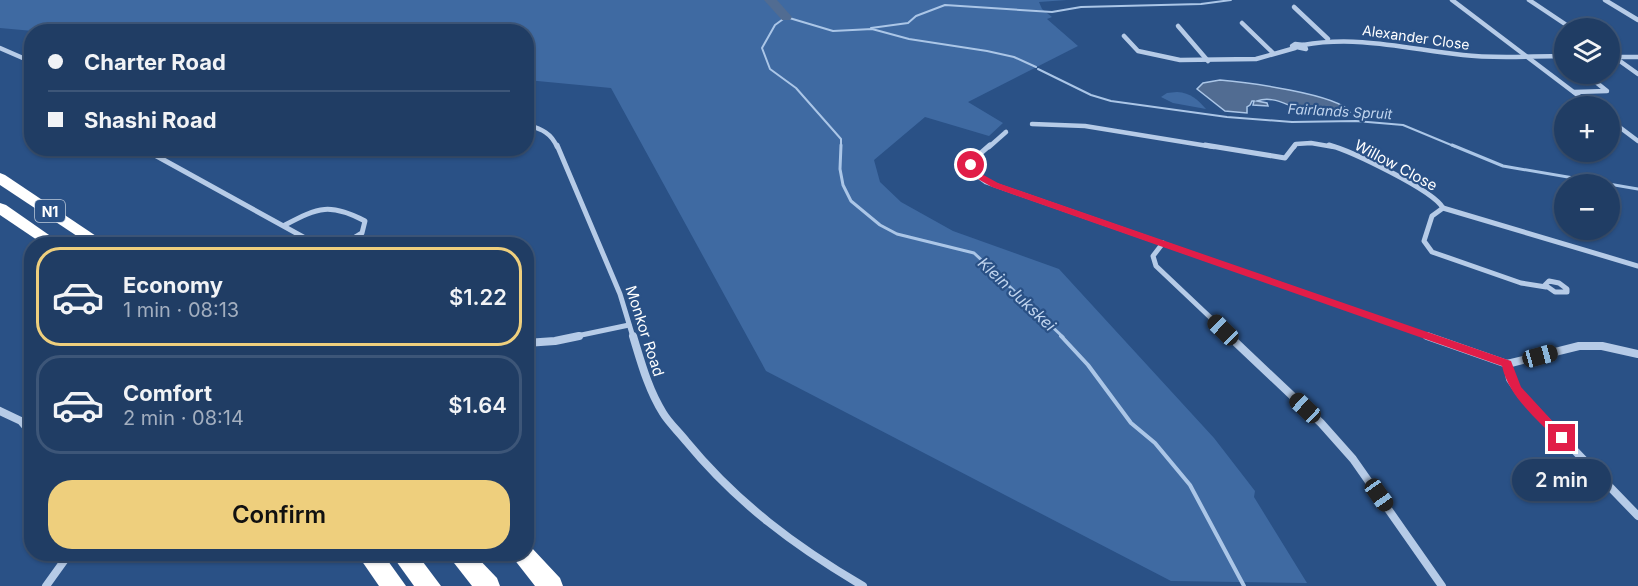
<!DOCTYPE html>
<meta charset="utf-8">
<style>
:root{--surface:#203d64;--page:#28446a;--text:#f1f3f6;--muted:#a2aebf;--line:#3d5678;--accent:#eecf7d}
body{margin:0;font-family:Inter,sans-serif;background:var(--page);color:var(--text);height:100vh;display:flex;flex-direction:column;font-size:22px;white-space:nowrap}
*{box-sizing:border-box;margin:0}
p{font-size:20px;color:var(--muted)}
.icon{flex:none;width:33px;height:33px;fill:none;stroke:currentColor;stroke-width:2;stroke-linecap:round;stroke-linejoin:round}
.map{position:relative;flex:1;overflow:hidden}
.panel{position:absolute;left:24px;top:237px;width:510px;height:324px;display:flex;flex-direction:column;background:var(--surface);border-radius:24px;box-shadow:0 2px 4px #0004,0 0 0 2px var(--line)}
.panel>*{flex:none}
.hud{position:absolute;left:24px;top:24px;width:510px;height:132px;border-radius:24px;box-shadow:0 2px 4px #0004,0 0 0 2px var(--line);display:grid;align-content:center;height:132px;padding:0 24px;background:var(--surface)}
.fabs{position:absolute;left:1554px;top:18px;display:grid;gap:12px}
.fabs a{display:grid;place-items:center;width:66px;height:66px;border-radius:50%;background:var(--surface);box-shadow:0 2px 4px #0004,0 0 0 2px var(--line);font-size:30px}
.end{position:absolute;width:27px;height:27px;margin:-14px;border:8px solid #e11d48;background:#fff;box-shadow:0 0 0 3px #fff}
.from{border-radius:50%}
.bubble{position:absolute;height:42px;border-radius:21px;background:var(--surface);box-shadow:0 2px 4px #0004,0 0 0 2px var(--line);font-size:20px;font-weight:600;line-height:42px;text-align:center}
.car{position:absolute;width:18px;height:36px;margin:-18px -9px;border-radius:8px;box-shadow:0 0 4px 2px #0007;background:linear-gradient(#222 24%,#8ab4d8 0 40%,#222 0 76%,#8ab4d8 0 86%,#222 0)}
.hud b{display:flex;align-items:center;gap:21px;height:57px;font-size:22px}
.hud b+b{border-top:2px solid var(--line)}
.hud i{width:15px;height:15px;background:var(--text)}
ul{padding:10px 0 0;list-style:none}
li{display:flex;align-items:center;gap:18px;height:99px;margin:0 12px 9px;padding:0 12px;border:3px solid var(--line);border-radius:24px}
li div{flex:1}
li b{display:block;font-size:22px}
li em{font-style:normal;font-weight:600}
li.on{border-color:var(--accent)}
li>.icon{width:54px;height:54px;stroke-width:1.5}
.action{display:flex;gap:12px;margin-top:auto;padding:12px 24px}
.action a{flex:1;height:69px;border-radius:24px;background:var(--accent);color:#111;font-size:24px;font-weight:600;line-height:69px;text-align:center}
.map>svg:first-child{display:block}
.green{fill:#3f6aa2}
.water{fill:#516c92;stroke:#abc6e7;stroke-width:1.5}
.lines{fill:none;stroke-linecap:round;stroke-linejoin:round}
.stream-far2{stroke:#abc6e7;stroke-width:2}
.stream-far1{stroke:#abc6e7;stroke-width:3}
.stream{stroke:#abc6e7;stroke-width:4}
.river{fill:#516c92;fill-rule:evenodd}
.minor-far2{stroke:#b6cbe7;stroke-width:4.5}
.minor-far1{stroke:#b6cbe7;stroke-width:5}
.minor{stroke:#b6cbe7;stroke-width:8}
.motorway{fill:#fff;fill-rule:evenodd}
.route{fill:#e11d48}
.labels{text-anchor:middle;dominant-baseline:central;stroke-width:4.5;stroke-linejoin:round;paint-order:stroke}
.far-street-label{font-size:14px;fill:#fff;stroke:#2a5186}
.far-water-label{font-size:14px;font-style:italic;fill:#c1d5ef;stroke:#2a5186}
.shield{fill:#2a5186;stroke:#bfcbdb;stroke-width:1.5}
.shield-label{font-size:14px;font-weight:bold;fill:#fff}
.street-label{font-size:15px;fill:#fff;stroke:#2a5186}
.water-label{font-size:16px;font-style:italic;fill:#c1d5ef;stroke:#2a5186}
</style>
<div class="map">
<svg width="1638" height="586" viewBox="0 0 1638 586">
<rect width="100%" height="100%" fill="#2a5186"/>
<!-- green -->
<g class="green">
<polygon points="0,0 1067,0 1039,2 1042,9 1052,17 1047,19 1078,46 968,102 1003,123 989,136 925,117 874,160 880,182 901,202 953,231 1059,269 1214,438 1255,491 1254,497 1307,583 1171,581 766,371 611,88 527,80 526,32 33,31 0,28"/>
<path d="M1177 92C1191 93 1197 99 1206 109L1173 103 1161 97 1167 93Z"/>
</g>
<!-- water -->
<path class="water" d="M1220 80C1244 82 1338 94 1350 112 1339 114 1322 117 1311 114 1294 110 1276 94 1257 101L1267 103 1268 106 1253 105 1254 101H1252L1250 105 1247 107V113L1225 111 1197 89 1203 83Z"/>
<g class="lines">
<!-- stream-far2 -->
<g class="stream-far2">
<polyline points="871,28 908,23 916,16 945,5 1052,12 1081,7 1201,4 1231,0"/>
<polyline points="1038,69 1091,95 1111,101 1227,117 1292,122 1356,121 1403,125 1456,147"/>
<polyline points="841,147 841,139 796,88 770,69 762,48 775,25 786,17 833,31 872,29 909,39 987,51 1014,57 1036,67"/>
</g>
<!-- stream-far1 -->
<g class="stream-far1">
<polyline points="841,145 840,169 843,185 851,201 880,225 897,234 974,253 1063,337"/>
<polyline points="1452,145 1503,166 1638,189"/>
</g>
<!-- stream -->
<polyline class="stream" points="1061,336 1088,365 1131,423 1155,443 1190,485 1244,586"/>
<!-- river -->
<polygon class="river" points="764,0 777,0 792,17 790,20 782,20"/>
<!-- minor-far2 -->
<g class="minor-far2">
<polyline points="1452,0 1592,106"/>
<polyline points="1529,0 1571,28"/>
<polyline points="1605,0 1638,20"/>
<polyline points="1294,7 1328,39"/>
<polyline points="1242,23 1273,53"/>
<polyline points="1178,26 1208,61"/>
<polyline points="1124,36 1138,51 1180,60 1256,59 1295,48"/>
<polygon points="1295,44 1304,45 1306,49 1292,46"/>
<path d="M1303 45C1358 35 1408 49 1463 55 1496 59 1530 56 1564 56"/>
<polyline points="0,48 32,62"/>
<polyline points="1610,54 1638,74"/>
<polyline points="1613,57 1638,57"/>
<polyline points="1574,92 1607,91 1592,79"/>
<polyline points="1610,120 1638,141"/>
<path d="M526 124C540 129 551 132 557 147"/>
<polyline points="1032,124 1085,126 1214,147"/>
<polyline points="989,147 1006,132"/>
<polyline points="1294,147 1296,144 1311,143 1334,147"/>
</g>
<!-- minor-far1 -->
<g class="minor-far1">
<polyline points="557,145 620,294 633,337"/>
<polyline points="990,145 974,159 971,165 974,173 986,182 1431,337"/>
<polyline points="1205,145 1285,158 1295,145"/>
<path d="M1329 145C1351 151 1433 190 1443 208L1638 266"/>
<polyline points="142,148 316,244"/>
<polyline points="1443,208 1432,216 1424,241 1432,252 1521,283 1546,287"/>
<path d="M285 225C319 207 330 203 365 221L362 233 344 244"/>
<polyline points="1163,243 1153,256 1156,266 1231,337"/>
<polygon points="1549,281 1559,283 1567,289 1567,292 1555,292 1545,285"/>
<polyline points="572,337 629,325"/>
</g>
<!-- minor -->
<g class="minor">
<path d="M633 336C641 362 648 389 663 413 669 423 679 432 686 441 737 503 795 546 863 586"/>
<polyline points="1229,336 1321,423 1353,459 1442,586"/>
<polyline points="1427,336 1507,364"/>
<polyline points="526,343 555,341 579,336"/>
<polyline points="1507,364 1510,379 1521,395 1638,516"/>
<polyline points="1507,364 1579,346 1602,346 1638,354"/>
<polyline points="0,411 21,421 32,434"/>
<polyline points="46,586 69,554"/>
</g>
<!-- motorway -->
<g class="motorway">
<polygon points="0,173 5,175 108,244 89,244 0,185"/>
<polygon points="0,203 6,205 62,244 43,244 0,215"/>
<polygon points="526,545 531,547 560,578 563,586 535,586 510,554 526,554"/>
<polygon points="357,554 383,554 406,586 379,586"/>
<polygon points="391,554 417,554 441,586 414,586"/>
<polygon points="447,554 474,554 497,578 500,586 472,586"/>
</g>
</g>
<!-- route -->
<path class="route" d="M969 163H974L978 172 998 183 1511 361 1521 387 1568 438 1566 441H1558C1537 419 1509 397 1502 366L992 187 971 175Z"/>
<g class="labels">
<!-- far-street labels -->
<g class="far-street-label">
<text transform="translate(1416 37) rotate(8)">Alexander Close</text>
</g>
<!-- far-water labels -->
<g class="far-water-label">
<text transform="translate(1340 111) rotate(3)">Fairlands Spruit</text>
</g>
<!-- shield labels -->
<rect class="shield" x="35" y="200" width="30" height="22" rx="4.5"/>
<g class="shield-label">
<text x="50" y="211">N1</text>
</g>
<!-- street labels -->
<g class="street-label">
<text transform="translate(1396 165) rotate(28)">Willow Close</text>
<text transform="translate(645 331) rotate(72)">Monkor Road</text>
</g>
<!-- water labels -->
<g class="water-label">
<text transform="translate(1017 294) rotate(43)">Klein Jukskei</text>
</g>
</g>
</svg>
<div class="fabs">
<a><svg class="icon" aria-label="layers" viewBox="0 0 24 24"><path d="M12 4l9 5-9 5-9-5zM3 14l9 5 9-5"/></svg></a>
<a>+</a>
<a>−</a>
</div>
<i class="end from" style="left:971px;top:165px"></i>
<i class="end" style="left:1562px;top:438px"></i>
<div class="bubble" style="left:1512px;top:459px;width:99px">2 min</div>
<i class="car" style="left:1223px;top:330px;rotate:314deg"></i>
<i class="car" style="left:1540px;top:356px;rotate:75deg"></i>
<i class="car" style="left:1305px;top:408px;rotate:313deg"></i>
<i class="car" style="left:1379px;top:495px;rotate:145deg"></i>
<div class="hud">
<b><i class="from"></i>Charter Road</b>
<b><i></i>Shashi Road</b>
</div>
<section class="panel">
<ul>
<li class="on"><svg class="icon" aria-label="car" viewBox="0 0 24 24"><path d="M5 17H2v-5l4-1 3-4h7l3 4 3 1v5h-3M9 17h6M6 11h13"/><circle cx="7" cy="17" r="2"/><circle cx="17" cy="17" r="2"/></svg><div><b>Economy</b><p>1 min · 08:13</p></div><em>$1.22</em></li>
<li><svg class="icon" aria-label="car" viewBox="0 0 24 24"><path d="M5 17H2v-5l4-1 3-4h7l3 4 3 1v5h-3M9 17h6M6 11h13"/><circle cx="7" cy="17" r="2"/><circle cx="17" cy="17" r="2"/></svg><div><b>Comfort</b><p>2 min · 08:14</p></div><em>$1.64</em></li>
</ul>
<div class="action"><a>Confirm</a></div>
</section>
</div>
